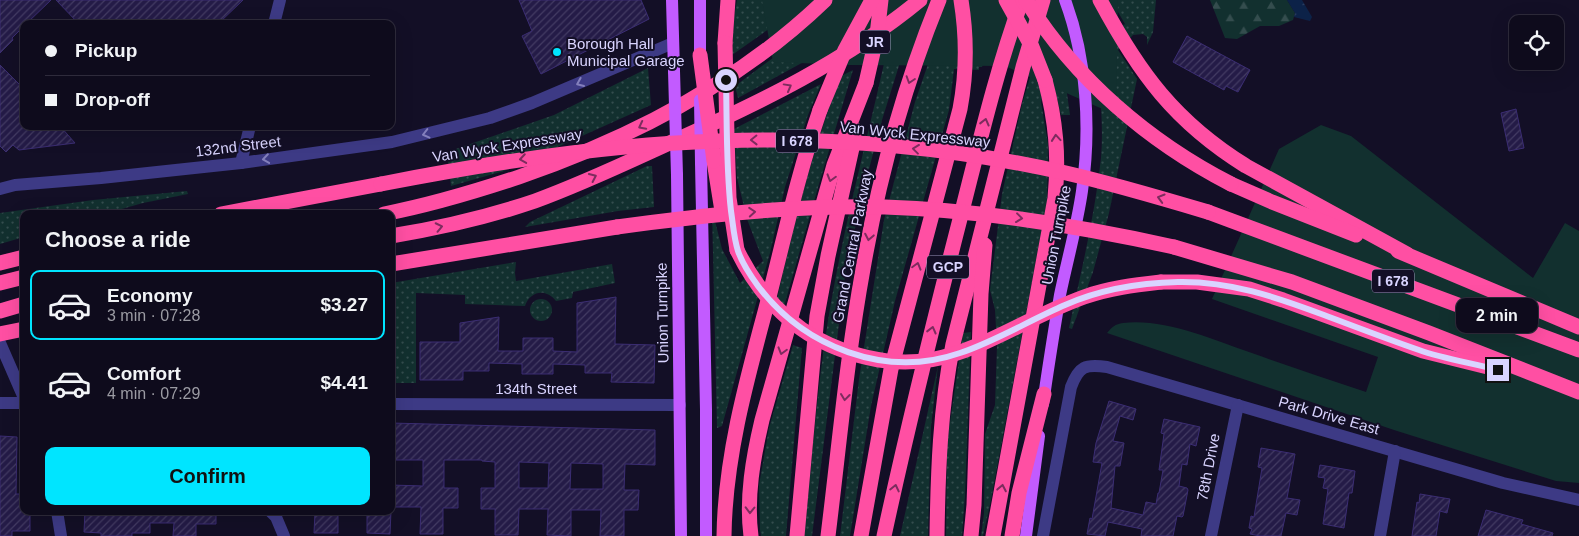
<!DOCTYPE html>
<meta charset="utf-8">
<style>
:root{--surface:#0e0b1c;--page:#171425;--text:#f1f3f6;--muted:#9b9ba3;--line:#2e2b3b;--accent:#00e5ff}
body{margin:0;font-family:Arial,sans-serif;background:var(--page);color:var(--text);height:100vh;display:flex;flex-direction:column;font-size:19px;white-space:nowrap}
*{box-sizing:border-box;margin:0}
p{font-size:16px;color:var(--muted)}
.icon{flex:none;width:28px;height:28px;fill:none;stroke:currentColor;stroke-width:2;stroke-linecap:round;stroke-linejoin:round}
.map{position:relative;flex:1;overflow:hidden}
.details{position:absolute;left:20px;top:210px;width:375px;height:305px;display:flex;flex-direction:column;background:var(--surface);border-radius:10px;box-shadow:0 5px 20px #0002,0 0 0 1px var(--line)}
.details>*{flex:none}
.guide{position:absolute;left:20px;top:20px;width:375px;height:110px;border-radius:10px;box-shadow:0 5px 20px #0002,0 0 0 1px var(--line);display:grid;align-content:center;height:110px;padding:0 25px;background:var(--surface)}
.controls{position:absolute;left:1509px;top:15px;display:grid;gap:10px}
.controls a{display:grid;place-items:center;width:55px;height:55px;border-radius:10px;background:var(--surface);box-shadow:0 5px 20px #0002,0 0 0 1px var(--line);font-size:25px}
.end{position:absolute;width:22px;height:22px;margin:-11px;border:6px solid #d9d4ff;background:#111;box-shadow:0 0 0 2px #111}
.from{border-radius:50%}
.bubble{position:absolute;height:35px;border-radius:10px;background:var(--surface);box-shadow:0 5px 20px #0002,0 0 0 1px var(--line);font-size:16px;font-weight:800;line-height:35px;text-align:center}
.guide b{display:flex;align-items:center;gap:18px;height:48px;font-size:19px}
.guide b+b{border-top:1px solid var(--line)}
.guide i{width:12px;height:12px;background:var(--text)}
ul{padding:0;list-style:none}
li{display:flex;align-items:center;gap:15px;height:70px;margin:0 10px 8px;padding:0 15px;border:2px solid transparent;border-radius:10px}
li div{flex:1}
li b{display:block;font-size:19px}
li em{font-style:normal;font-weight:800}
li.active{border-color:var(--accent)}
li>.icon{width:45px;height:45px;stroke-width:1.5}
h2{padding:0 25px;font-size:22px;line-height:60px}
.cta{display:flex;gap:10px;margin-top:auto;padding:10px 25px}
.cta a{flex:1;height:58px;border-radius:10px;background:var(--accent);color:#111;font-size:20px;font-weight:800;line-height:58px;text-align:center}
.map>svg:first-child{display:block}
.grass{fill:url(#grass-dots)}
.forest{fill:url(#forest-firs)}
.park{fill:#12302f}
.water{fill:url(#water-ripples)}
.building{fill:url(#building-hatch);stroke:#3b2d73;fill-rule:evenodd}
.lines{fill:none;stroke-linecap:round;stroke-linejoin:round}
.minor{stroke:#3d3a85;stroke-width:12}
.major{stroke:#c25bff;stroke-width:12}
.highway{stroke:#ff4fa3;stroke-width:15}
.major-bridge{stroke:#c25bff;stroke-width:12}
.highway-bridge{stroke:#ff4fa3;stroke-width:15}
.oneway{stroke:#7d2c5e}
.oneway2{stroke:#837fbc}
.route{stroke:#d9d4ff;stroke-width:6}
.poi-dot{fill:#00e5ff;stroke:#130f26;stroke-width:2}
.labels{text-anchor:middle;dominant-baseline:central;stroke-width:4;stroke-linejoin:round;paint-order:stroke}
.shield{fill:#130f26;stroke:#9e99be;stroke-width:1}
.shield-label{font-size:14px;font-weight:bold;fill:#d9d4ff}
.poi-label{font-size:15px;fill:#d9d4ff;stroke:#130f26;text-anchor:start}
.street-label{font-size:15px;fill:#d9d4ff;stroke:#130f26}
</style>
<div class="map">
<svg width="1579" height="536" viewBox="0 0 1579 536">
<defs>
<pattern id="grass-dots" width="8" height="8" patternUnits="userSpaceOnUse" patternTransform="scale(1.25)"><rect width="8" height="8" fill="#12302f"/><path d="M2 2h.1M6 6h.1" fill="none" stroke="#344d4e" stroke-width="1.8" stroke-linecap="round"/></pattern>
<pattern id="forest-firs" width="22" height="20" patternUnits="userSpaceOnUse" patternTransform="scale(1.25)"><rect width="22" height="20" fill="#12302f"/><path d="M5 1l3.5 6h-7zM16 11l3.5 6h-7z" fill="#344d4e"/></pattern>
<pattern id="water-ripples" width="26" height="14" patternUnits="userSpaceOnUse" patternTransform="scale(1.25)"><rect width="26" height="14" fill="#0c2248"/><path d="M2 4q2-2 4 0t4 0M15 11q2-2 4 0t4 0" fill="none" stroke="#2f4163"/></pattern>
<pattern id="building-hatch" width="6" height="6" patternUnits="userSpaceOnUse" patternTransform="scale(1.25)"><rect width="6" height="6" fill="#241b47"/><path d="M-1 1l2-2M0 6l6-6M5 7l2-2" fill="none" stroke="#433b63"/></pattern>
</defs>
<rect width="100%" height="100%" fill="#130f26"/>
<!-- grass -->
<g class="grass">
<polygon points="737,0 805,0 790,14 732,55 734,17"/>
<path d="M938 0H1006L996 20 982 67H979V70L954 69 949 110 895 301 871 406 850 536H840L859 379 884 220 915 102 940 29 902 56 882 120 865 184 846 269 812 536H804C811 473 815 410 824 348 838 244 867 143 889 41L903 27Z"/>
<path d="M1111 0H1156L1153 32 1147 45V37L1143 34 1133 35 1118 50 1137 79 1109 213 1093 272 1072 329 1069 328C1081 272 1095 215 1101 158 1104 121 1099 84 1096 47L1108 35 1125 24Z"/>
<polygon points="796,41 831,47 738,98 735,86"/>
<polygon points="1034,64 1064,72 1070,115 1061,115 1051,74 1041,102 1048,144 1047,201 991,500 983,536 981,536 984,513 985,434 995,405 997,345 995,310 990,290 1002,194 1022,104"/>
<polygon points="648,68 651,105 504,171 451,186 447,152 554,115"/>
<path d="M853 70 819 184 781 317 774 312C792 232 811 152 841 76Z"/>
<polygon points="821,84 808,115 785,187 770,253 722,426 717,428 712,209 722,249 740,283 763,261 747,219 737,178 734,129"/>
<polygon points="647,166 652,166 654,207 618,211 525,227 530,222"/>
<polygon points="187,191 188,194 143,203 104,214 24,214 24,237 0,244 0,213 93,200"/>
<path d="M516 262 515 273 516 281 612 264 615 283 573 292 572 298 556 301C546 288 530 291 525 306L465 304V295L416 293V383H391V283Z"/>
<circle cx="541" cy="310" r="11"/>
<polygon points="971,332 965,496 962,536 946,536 947,443 963,333"/>
<polygon points="793,345 802,348 786,536 761,536 760,530 759,485 769,428"/>
<polygon points="938,366 931,427 928,536 900,536"/>
</g>
<!-- forest -->
<polygon class="forest" points="1210,0 1287,0 1295,13 1293,20 1279,26 1260,26 1237,39 1225,38"/>
<!-- park -->
<g class="park">
<polygon points="762,0 1118,0 1116,115 1005,66 849,65 773,62"/>
<path d="M1321 125 1351 136 1533 278 1565 223 1579 231V483L1556 481 1394 430 1107 333C1112 327 1115 324 1123 323 1163 318 1212 339 1249 352 1288 366 1327 379 1366 392L1378 357 1212 299 1279 149Z"/>
</g>
<!-- water -->
<polygon class="water" points="1287,0 1302,0 1312,17 1310,21 1294,17 1295,13"/>
<!-- building -->
<g class="building">
<polygon points="0,0 51,0 26,24 24,24 24,26 12,38 13,40 0,53"/>
<polygon points="56,0 243,0 218,24 79,24"/>
<polygon points="519,0 641,0 649,19 541,74 522,36 532,31"/>
<polygon points="1187,36 1250,70 1238,92 1226,86 1224,90 1173,62"/>
<polygon points="0,65 24,89 24,126 60,126 75,143 19,150 13,145 6,152 0,146"/>
<polygon points="1516,109 1524,148 1509,151 1501,113"/>
<polygon points="616,297 615,344 655,345 654,383 611,382 612,373 585,373 585,365 553,364 553,374 522,374 522,364 489,363 489,371 463,371 463,380 420,380 420,342 460,342 460,323 499,317 498,351 523,351 523,338 553,338 553,351 577,352 577,303"/>
<polygon points="1109,401 1136,409 1133,420 1120,416 1113,441 1124,443 1120,466 1115,466 1111,508 1143,515 1146,502 1156,504 1158,493 1159,493 1163,470 1159,470 1164,434 1161,433 1164,419 1200,427 1196,446 1190,444 1187,465 1182,464 1179,486 1187,488 1188,490 1183,516 1182,517 1177,516 1173,536 1141,536 1142,529 1108,522 1105,536 1087,534 1090,518 1092,519 1102,463 1093,462 1096,443"/>
<path d="M391 423 655 430V465L625 464 624 490H639L638 510H624V536H600L601 510H571V536L547 535 548 509H519L518 535H495V509H481V488H495V462L482 461V460H444V488H458V508H443V534H420L421 507H391V485L423 486V460H391ZM519 462 549 463 548 488H519ZM571 463 603 464V489H570Z"/>
<polygon points="0,436 17,437 16,494 24,494 24,511 30,511 30,531 12,531 12,536 0,536"/>
<polygon points="1261,448 1295,454 1287,498 1300,500 1297,515 1286,513 1281,536 1260,536 1250,534 1252,529 1249,528 1251,516 1254,517 1262,468 1258,467"/>
<polygon points="1320,465 1355,471 1352,493 1349,493 1344,528 1323,524 1328,489 1323,488 1325,478 1318,477"/>
<polygon points="1420,494 1450,499 1447,513 1440,511 1436,536 1412,536 1417,502 1419,503"/>
<polygon points="1486,510 1523,520 1521,524 1553,533 1552,536 1478,536"/>
<polygon points="85,511 216,511 216,524 196,524 196,536 173,536 174,523 150,523 150,533 132,533 132,536 101,536 101,533 84,532"/>
<polygon points="336,511 338,512 338,533 314,533 315,512"/>
<polygon points="370,511 391,511 390,534 367,533 367,513 370,513"/>
</g>
<g class="lines">
<!-- minor -->
<g class="minor">
<polyline points="274,24 280,0"/>
<polyline points="241,163 250,126"/>
<polyline points="0,189 15,185 101,178 241,163 392,142 490,118 532,103 673,43"/>
<polyline points="0,343 24,398"/>
<polyline points="0,403 24,403"/>
<polyline points="391,404 680,405"/>
<polyline points="57,511 61,536"/>
<polyline points="270,511 276,517 284,536"/>
<path d="M1043 536 1071 387C1079 366 1085 364 1107 367L1503 483 1579 500"/>
<polyline points="1211,536 1238,405"/>
<polyline points="1380,536 1395,451"/>
</g>
<!-- major -->
<g class="major">
<polyline points="672,0 674,71"/>
<polyline points="700,0 700,55"/>
<polyline points="701,163 706,409 706,536"/>
<polyline points="677,175 681,536"/>
<path d="M1043 404C1048 368 1054 331 1060 295 1067 261 1077 226 1082 191 1091 129 1087 59 1065 0"/>
<polyline points="1026,536 1039,436"/>
</g>
<!-- highway -->
<g class="highway">
<path d="M1100 0C1139 73 1175 122 1246 166L1407 254"/>
<polyline points="725,43 728,0"/>
<polyline points="727,136 729,198 737,250"/>
<polyline points="714,161 722,211"/>
<polyline points="1231,184 1272,202 1356,235"/>
<polyline points="1208,212 1579,350"/>
<polyline points="221,214 381,184"/>
<path d="M384 214C430 205 474 192 519 177 632 138 739 83 825 0"/>
<path d="M391 236C440 228 488 217 535 201 582 184 628 162 674 141 761 102 846 61 920 0"/>
<polyline points="1174,247 1292,282 1429,333 1579,392"/>
<polyline points="1398,251 1579,327"/>
<polyline points="0,263 24,257"/>
<polyline points="391,264 617,227"/>
<polyline points="1161,282 1197,282 1249,289 1283,300 1423,351 1504,371"/>
<polyline points="0,283 24,277"/>
<polyline points="0,311 24,304"/>
<polyline points="0,334 24,329"/>
<path d="M724 536C725 455 748 375 769 297 785 234 799 171 820 110"/>
<path d="M751 536C746 498 753 458 762 420L834 165 866 83"/>
<polyline points="797,536 817,316 828,256 856,130"/>
<path d="M828 536C839 447 847 357 863 269 879 177 904 86 939 0"/>
<path d="M861 536 891 369 960 109C967 72 967 37 961 0"/>
<path d="M884 536C907 430 933 324 960 219 979 145 996 71 1022 0"/>
<path d="M937 536C938 470 940 410 953 344L1023 67 1043 0"/>
<polyline points="971,536 974,505 981,294 985,245"/>
<path d="M993 536 1055 198C1059 156 1056 121 1045 80"/>
<polyline points="1012,536 1019,493 1044,394"/>
</g>
<!-- major-bridge -->
<g class="major-bridge">
<polyline points="674,71 677,175"/>
<polyline points="700,100 701,163"/>
</g>
<!-- highway-bridge -->
<g class="highway-bridge">
<polyline points="1006,0 1032,47 1045,80"/>
<path d="M1026 0C1075 79 1149 142 1231 184"/>
<polyline points="725,43 727,136"/>
<polyline points="700,55 714,161"/>
<polyline points="866,83 877,35 881,0"/>
<polyline points="820,110 845,50 872,0"/>
<path d="M381 184C509 159 638 140 769 140 868 140 969 151 1066 173 1114 184 1161 198 1208 212"/>
<path d="M617 227C705 215 796 205 885 207 983 210 1079 226 1174 247"/>
<path d="M737 250C757 291 788 327 830 345 938 392 990 331 1084 297 1109 288 1135 285 1161 282"/>
</g>
</g>
<!-- one-way arrows -->
<defs><path id="oneway-chevron" d="M-2-3.5L2.5 0L-2 3.5" fill="none" stroke-width="1.6" stroke-linecap="round" stroke-linejoin="round" transform="scale(1.25)"/></defs>
<g class="oneway">
<use href="#oneway-chevron" transform="translate(910 80) rotate(108)"/>
<use href="#oneway-chevron" transform="translate(788 87) rotate(-29)"/>
<use href="#oneway-chevron" transform="translate(985 122) rotate(-76)"/>
<use href="#oneway-chevron" transform="translate(642 126) rotate(153)"/>
<use href="#oneway-chevron" transform="translate(1056 138) rotate(-95)"/>
<use href="#oneway-chevron" transform="translate(754 140) rotate(179)"/>
<use href="#oneway-chevron" transform="translate(916 149) rotate(-173)"/>
<use href="#oneway-chevron" transform="translate(523 159) rotate(171)"/>
<use href="#oneway-chevron" transform="translate(593 177) rotate(-25)"/>
<use href="#oneway-chevron" transform="translate(831 178) rotate(106)"/>
<use href="#oneway-chevron" transform="translate(1161 198) rotate(-164)"/>
<use href="#oneway-chevron" transform="translate(752 212) rotate(-4)"/>
<use href="#oneway-chevron" transform="translate(1019 218) rotate(7)"/>
<use href="#oneway-chevron" transform="translate(439 227) rotate(-12)"/>
<use href="#oneway-chevron" transform="translate(869 237) rotate(101)"/>
<use href="#oneway-chevron" transform="translate(917 266) rotate(-74)"/>
<use href="#oneway-chevron" transform="translate(932 330) rotate(-76)"/>
<use href="#oneway-chevron" transform="translate(782 351) rotate(106)"/>
<use href="#oneway-chevron" transform="translate(845 397) rotate(97)"/>
<use href="#oneway-chevron" transform="translate(895 488) rotate(-77)"/>
<use href="#oneway-chevron" transform="translate(1002 488) rotate(-79)"/>
<use href="#oneway-chevron" transform="translate(750 510) rotate(91)"/>
</g>
<g class="oneway2">
<use href="#oneway-chevron" transform="translate(580 83) rotate(157)"/>
<use href="#oneway-chevron" transform="translate(426 134) rotate(166)"/>
<use href="#oneway-chevron" transform="translate(266 159) rotate(172)"/>
</g>
<g class="lines">
<!-- route -->
<path class="route" d="M726 80C727 124 726 168 731 211 733 224 734 239 738 251 742 263 750 275 758 286 804 347 885 379 960 353 996 341 1030 320 1065 305 1101 289 1139 283 1178 282 1230 281 1276 297 1324 315 1356 327 1387 339 1419 350 1444 359 1472 363 1498 370"/>
</g>
<!-- markers -->
<circle class="poi-dot" cx="557" cy="52" r="5"/>
<g class="labels">
<!-- shield labels -->
<g class="shield">
<rect x="860" y="30.5" width="30" height="23" rx="4"/>
<rect x="776" y="129.5" width="42" height="23" rx="4"/>
<rect x="927" y="255.5" width="42" height="23" rx="4"/>
<rect x="1372" y="269.5" width="42" height="23" rx="4"/>
</g>
<g class="shield-label">
<text x="875" y="42">JR</text>
<text x="797" y="141">I 678</text>
<text x="948" y="267">GCP</text>
<text x="1393" y="281">I 678</text>
</g>
<!-- poi labels -->
<g class="poi-label">
<text x="567" y="43">Borough Hall<tspan x="567" dy="17">Municipal Garage</tspan></text>
</g>
<!-- street labels -->
<g class="street-label">
<text transform="translate(915 134) rotate(6)">Van Wyck Expressway</text>
<text transform="translate(507 145) rotate(-9)">Van Wyck Expressway</text>
<text transform="translate(238 146) rotate(-7)">132nd Street</text>
<text transform="translate(1056 235) rotate(-79)">Union Turnpike</text>
<text transform="translate(852 246) rotate(-79)">Grand Central Parkway</text>
<text transform="translate(662 313) rotate(-91)">Union Turnpike</text>
<text x="536" y="388">134th Street</text>
<text transform="translate(1329 415) rotate(16)">Park Drive East</text>
<text transform="translate(1208 467) rotate(-79)">78th Drive</text>
</g>
</g>
</svg>
<div class="controls">
<a><svg class="icon" aria-label="locate" viewBox="0 0 24 24"><circle cx="12" cy="12" r="6"/><path d="M12 2v4M12 18v4M2 12h4M18 12h4"/></svg></a>
</div>
<i class="end from" style="left:726px;top:80px"></i>
<i class="end" style="left:1498px;top:370px"></i>
<div class="bubble" style="left:1456px;top:298px;width:82px">2 min</div>
<div class="guide">
<b><i class="from"></i>Pickup</b>
<b><i></i>Drop-off</b>
</div>
<section class="details">
<h2>Choose a ride</h2>
<ul>
<li class="active"><svg class="icon" aria-label="car" viewBox="0 0 24 24"><path d="M5 17H2v-5l4-1 3-4h7l3 4 3 1v5h-3M9 17h6M6 11h13"/><circle cx="7" cy="17" r="2"/><circle cx="17" cy="17" r="2"/></svg><div><b>Economy</b><p>3 min · 07:28</p></div><em>$3.27</em></li>
<li><svg class="icon" aria-label="car" viewBox="0 0 24 24"><path d="M5 17H2v-5l4-1 3-4h7l3 4 3 1v5h-3M9 17h6M6 11h13"/><circle cx="7" cy="17" r="2"/><circle cx="17" cy="17" r="2"/></svg><div><b>Comfort</b><p>4 min · 07:29</p></div><em>$4.41</em></li>
</ul>
<div class="cta"><a>Confirm</a></div>
</section>
</div>
